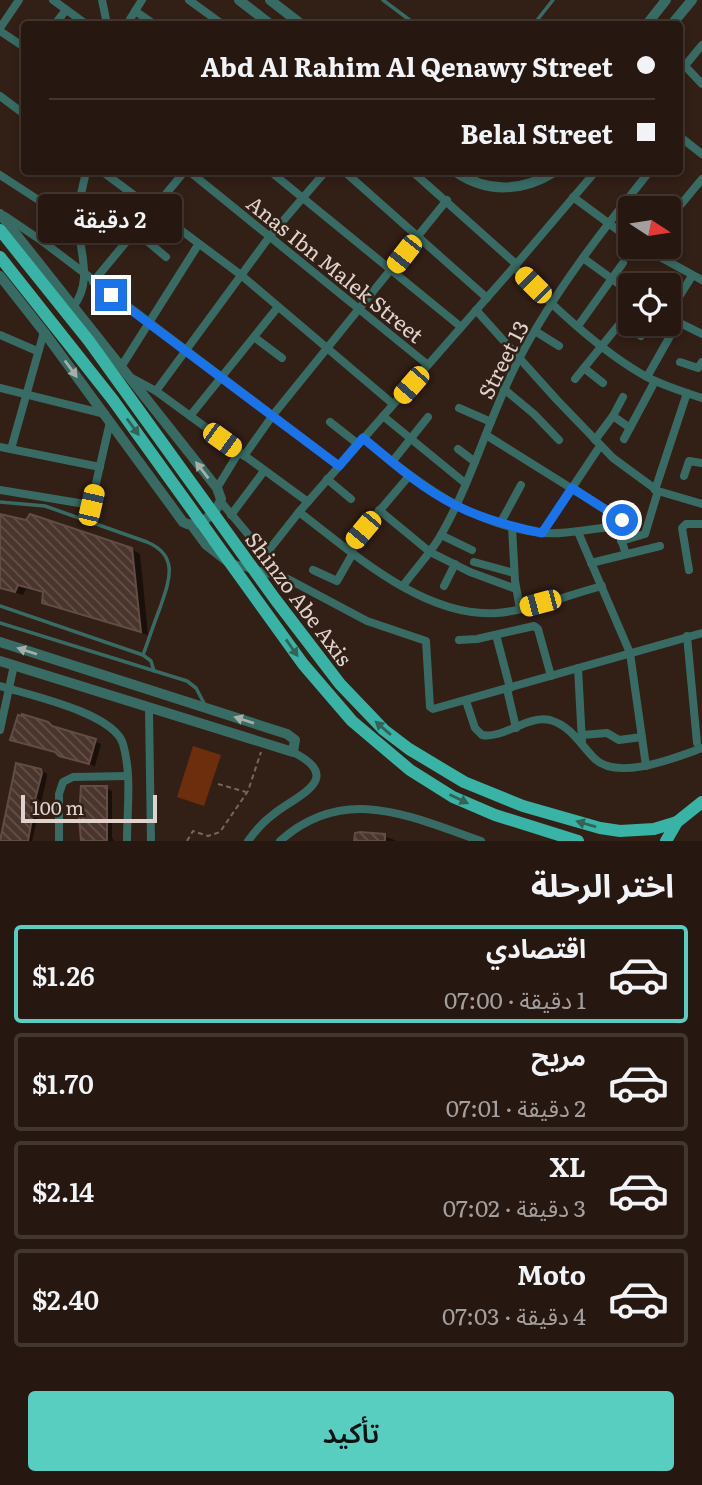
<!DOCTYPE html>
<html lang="ar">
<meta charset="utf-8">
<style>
:root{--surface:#261710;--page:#32241e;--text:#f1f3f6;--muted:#a49f9f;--line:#423630;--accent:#58cec0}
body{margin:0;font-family:Literata,"Noto Sans Arabic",serif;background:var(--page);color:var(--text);direction:rtl;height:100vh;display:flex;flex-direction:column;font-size:26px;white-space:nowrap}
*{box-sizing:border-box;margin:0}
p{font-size:23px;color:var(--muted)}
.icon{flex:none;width:38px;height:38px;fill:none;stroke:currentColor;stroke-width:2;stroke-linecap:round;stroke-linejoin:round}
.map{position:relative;height:841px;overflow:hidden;direction:ltr}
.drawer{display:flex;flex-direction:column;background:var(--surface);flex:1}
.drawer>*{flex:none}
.top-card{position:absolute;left:21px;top:21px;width:662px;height:154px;border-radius:7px;box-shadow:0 4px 10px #0003,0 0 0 2px var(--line);direction:rtl;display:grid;align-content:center;height:154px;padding:0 28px;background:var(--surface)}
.needle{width:46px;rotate:102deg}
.controls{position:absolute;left:618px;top:196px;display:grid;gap:14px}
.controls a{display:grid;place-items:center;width:63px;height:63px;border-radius:7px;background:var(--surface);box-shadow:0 4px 10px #0003,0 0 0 2px var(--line);font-size:35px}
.scale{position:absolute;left:21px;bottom:18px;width:136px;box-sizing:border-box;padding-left:7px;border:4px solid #e0d3cd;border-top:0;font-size:19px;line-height:24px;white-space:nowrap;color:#e0d3cd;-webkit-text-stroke:5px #321f16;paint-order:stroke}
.end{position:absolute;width:32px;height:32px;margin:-16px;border:9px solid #1a73e8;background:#fff;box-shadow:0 0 0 4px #fff}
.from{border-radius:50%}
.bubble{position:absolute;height:49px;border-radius:7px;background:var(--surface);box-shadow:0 4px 10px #0003,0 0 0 2px var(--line);font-size:23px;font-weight:600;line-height:49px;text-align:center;direction:rtl}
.car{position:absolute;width:21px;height:42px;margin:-21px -10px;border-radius:9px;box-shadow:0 0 5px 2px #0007;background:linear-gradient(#f5c518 24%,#345 0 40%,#f5c518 0 76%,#345 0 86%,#f5c518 0)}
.top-card b{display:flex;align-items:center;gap:24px;height:66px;font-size:26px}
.top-card b+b{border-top:2px solid var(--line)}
.top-card i{width:18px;height:18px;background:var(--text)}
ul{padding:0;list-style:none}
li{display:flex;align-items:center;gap:21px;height:98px;margin:0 14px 10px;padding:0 14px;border:4px solid var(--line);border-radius:7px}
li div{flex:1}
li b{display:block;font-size:26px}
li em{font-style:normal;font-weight:600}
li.current{border-color:var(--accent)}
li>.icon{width:63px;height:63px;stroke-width:1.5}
h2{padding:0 28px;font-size:32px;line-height:84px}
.primary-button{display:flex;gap:14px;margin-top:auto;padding:14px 28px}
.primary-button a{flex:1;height:80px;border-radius:7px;background:var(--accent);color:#111;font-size:28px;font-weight:600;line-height:80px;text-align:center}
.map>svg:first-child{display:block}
.pitch{fill:#6d2e0e}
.shadow{fill:#0007}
.building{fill:url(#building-back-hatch);stroke:#624c43;stroke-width:2}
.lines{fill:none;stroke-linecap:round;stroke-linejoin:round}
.path{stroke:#77665f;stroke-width:2;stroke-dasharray:5 3.5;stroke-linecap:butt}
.service{stroke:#386b64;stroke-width:3.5}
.minor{stroke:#386b64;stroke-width:8}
.tertiary{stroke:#386b64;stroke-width:10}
.primary{stroke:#38b3a5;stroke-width:12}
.oneway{fill:#a5afa8}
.oneway2{fill:#356256}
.route{stroke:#1a73e8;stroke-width:9}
.labels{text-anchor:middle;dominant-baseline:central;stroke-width:5;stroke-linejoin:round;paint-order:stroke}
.street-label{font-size:21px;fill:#e0d3cd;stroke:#321f16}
</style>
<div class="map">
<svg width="702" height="841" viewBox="0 0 702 841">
<defs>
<pattern id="building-back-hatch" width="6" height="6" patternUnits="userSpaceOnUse" patternTransform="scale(1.75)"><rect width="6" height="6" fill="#4a352c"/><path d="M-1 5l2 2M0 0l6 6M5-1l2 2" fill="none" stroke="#645149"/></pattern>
</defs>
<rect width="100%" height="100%" fill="#321f16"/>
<!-- pitch -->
<polygon class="pitch" points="193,746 221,755 204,806 177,797"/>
<!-- shadow -->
<g class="shadow">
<polygon points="0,515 131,549 140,554 148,635 52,607 44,602 45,594 26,589 23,595 0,588"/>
<polygon points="54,727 101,744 95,766 66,759 58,754 12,739"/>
<polygon points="41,770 47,774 47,777 32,841 2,841"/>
<polygon points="106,788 112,791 112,837 114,841 83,841"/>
<polygon points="356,835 390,838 396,841 356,841"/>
</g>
<!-- building -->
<g class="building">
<polygon points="0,514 26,520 30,514 132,548 141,632 42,603 43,592 18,585 15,592 0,588"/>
<polygon points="22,714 48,722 52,726 96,739 89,764 59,756 55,752 10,740 18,715 22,716"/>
<polygon points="16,763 41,769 42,773 31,815 32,819 28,841 0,841"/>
<polygon points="81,786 107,786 107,841 81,841 79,817"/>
<polygon points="360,832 385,834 385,841 354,841 355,833"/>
</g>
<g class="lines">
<!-- path -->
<g class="path">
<polyline points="218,784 246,792"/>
<polyline points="187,841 193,831 208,836 220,832 248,791 261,752"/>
</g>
<!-- service -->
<g class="service">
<polyline points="383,0 415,24"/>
<polyline points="534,24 553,0"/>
<path d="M0 502 45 506 147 542C180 556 169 581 160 608 154 623 149 639 143 655"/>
<polyline points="0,606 143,655 151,661 154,671"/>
<polyline points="0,623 187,681 196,688 205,705"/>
</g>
<!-- minor -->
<g class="minor">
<polyline points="53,0 86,24"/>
<polyline points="102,0 107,24"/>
<polyline points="189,0 222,24"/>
<polyline points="135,11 154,24"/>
<polyline points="55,24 66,10"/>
<polyline points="127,24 142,0"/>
<polyline points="0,28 19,0"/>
<polyline points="0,31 24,47"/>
<polyline points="685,66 702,84"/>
<polyline points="679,73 702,45"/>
<polyline points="0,96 24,114"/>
<polyline points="679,136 702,154"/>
<polyline points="103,172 241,275 393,404"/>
<polyline points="190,172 428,365"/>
<polyline points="271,172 461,327"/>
<polyline points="345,172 487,298"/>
<polyline points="413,172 516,264"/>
<polyline points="0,175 57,212 78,222"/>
<polyline points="573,197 630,239"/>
<polyline points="5,216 42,241 339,466"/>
<polyline points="668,220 702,179"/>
<polyline points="134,230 166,257"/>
<polyline points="42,241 57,212"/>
<polyline points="642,247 702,280"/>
<polyline points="583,258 630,292"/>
<path d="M514 267C551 304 601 352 647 377 664 386 684 392 702 398"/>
<polyline points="93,282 184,172"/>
<path d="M73 307C94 280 79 252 78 221 77 205 83 187 86 172"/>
<polyline points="476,310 557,400 613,458 658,491 702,504"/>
<polyline points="668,314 692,276"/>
<polyline points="674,320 702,334"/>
<polyline points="621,322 641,336"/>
<polyline points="578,326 623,263"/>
<polyline points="535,331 559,346"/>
<polyline points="0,335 37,351"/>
<polyline points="254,337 282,358"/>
<polyline points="680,362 698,368 702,362"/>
<polyline points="121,367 198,245"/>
<polyline points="584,368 603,383"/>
<polyline points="130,377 156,391 308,502"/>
<polyline points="647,377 678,322"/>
<polyline points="575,379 630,311"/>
<polyline points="0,388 105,414"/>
<polyline points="504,389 534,414 559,440"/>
<polyline points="156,391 270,236 325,172"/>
<polyline points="459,408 491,422"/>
<polyline points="190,416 278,307"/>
<polyline points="383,416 465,483"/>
<polyline points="613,416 630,428"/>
<polyline points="330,422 358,444"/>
<polyline points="486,435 622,520"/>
<path d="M363 438C415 481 474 527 544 533 567 535 590 528 614 527L618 530 626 554"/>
<polyline points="624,439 655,381"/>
<polyline points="595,440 613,416 623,397"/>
<polyline points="0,447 100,467"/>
<polyline points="11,449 44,332"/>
<polyline points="458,449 475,462"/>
<polyline points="244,456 273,415 447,200"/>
<polyline points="392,462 428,417"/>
<polyline points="684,476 689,461 702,463"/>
<polyline points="327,479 351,499"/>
<polyline points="217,488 239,452"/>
<polyline points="0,490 91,505 110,422"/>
<polyline points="655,490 687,393"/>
<polyline points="221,502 268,558 271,566 270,573"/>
<polyline points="379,510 430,552 470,572 516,589"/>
<path d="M299 512C353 553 424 618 497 613 532 610 568 595 602 586"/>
<polyline points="231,515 264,471"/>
<polyline points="501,522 521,485"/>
<polyline points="191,526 205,545 227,562 288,579 367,621 426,641 430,707 433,709 702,633"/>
<polyline points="512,527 515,581 520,609"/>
<polyline points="578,532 630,653 646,766"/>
<polyline points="542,533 600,446"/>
<polyline points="441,535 472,550"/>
<polyline points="621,541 645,534 658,491"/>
<polyline points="347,549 409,476"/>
<polyline points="265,555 299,512 514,267 595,172"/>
<polyline points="474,562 514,573"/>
<polyline points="591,563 660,546"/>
<polyline points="313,570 337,581 353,553"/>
<polyline points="689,570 682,528 686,524 702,524"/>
<path d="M403 586C415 569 431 553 441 535 473 479 489 416 519 359 554 292 602 231 649 172"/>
<polyline points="444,586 455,564"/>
<polyline points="496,635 510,688"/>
<polyline points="687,636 697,743"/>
<polyline points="459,640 477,639 534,626 538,629 551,676"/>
<polyline points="578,668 582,742"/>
<path d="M0 686C29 695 114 713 123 744 132 775 127 810 127 841"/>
<polyline points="507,689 516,728"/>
<path d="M466 701 475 728 482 735C504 739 527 715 550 720 571 726 580 744 594 758 617 782 677 757 702 748"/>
<polyline points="149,709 151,841"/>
<polyline points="0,730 14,665"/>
<polyline points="582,735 607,733 619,740 642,737"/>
<polyline points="59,841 59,794 63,782 73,777 127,776"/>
<path d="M248 841C255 831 264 821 275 813 300 794 344 778 293 752"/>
<path d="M280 841C345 783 411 817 481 841"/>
</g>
<!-- tertiary -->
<g class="tertiary">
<polyline points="239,0 270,24"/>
<polyline points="270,0 301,24"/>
<polyline points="647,24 666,0"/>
<polyline points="672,24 692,0"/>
<path d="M456 172C487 193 522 192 554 172"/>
<path d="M0 214 217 488 221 499C218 512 197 531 183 522L44 332 0 276"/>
<polyline points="0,642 287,734 295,740 293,752 0,661"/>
</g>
<!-- primary -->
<g class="primary">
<polyline points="0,230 89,341 275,599 340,684 384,730 409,749 464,782 523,806 600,828 620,831 654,829 677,822"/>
<polyline points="0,257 113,400 303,664 352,721 410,770 453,797 495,815 578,841"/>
<polyline points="666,841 677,822 702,802"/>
</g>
</g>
<!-- one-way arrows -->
<defs><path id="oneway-solid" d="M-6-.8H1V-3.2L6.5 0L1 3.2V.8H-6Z" transform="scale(1.75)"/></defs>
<g class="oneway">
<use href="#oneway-solid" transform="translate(71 369) rotate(54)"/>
<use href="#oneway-solid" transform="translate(202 470) rotate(-128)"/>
<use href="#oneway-solid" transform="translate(27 651) rotate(-162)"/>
<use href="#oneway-solid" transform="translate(244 720) rotate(-162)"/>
</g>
<g class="oneway2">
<use href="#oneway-solid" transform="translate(133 427) rotate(54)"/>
<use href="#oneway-solid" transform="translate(292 648) rotate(55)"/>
<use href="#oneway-solid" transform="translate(383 728) rotate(-139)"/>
<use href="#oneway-solid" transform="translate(459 799) rotate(26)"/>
<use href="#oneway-solid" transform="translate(586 824) rotate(-164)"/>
</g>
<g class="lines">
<!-- route -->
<path class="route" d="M111 295 339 466 363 438C392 462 421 488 455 505 482 519 513 527 542 533L572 488 622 520"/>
</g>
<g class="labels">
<!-- street labels -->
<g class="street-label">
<text transform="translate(336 268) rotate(39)">Anas Ibn Malek Street</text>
<text transform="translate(502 359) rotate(-63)">Street 13</text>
<text transform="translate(300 598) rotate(53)">Shinzo Abe Axis</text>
</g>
</g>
</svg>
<div class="controls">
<a><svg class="needle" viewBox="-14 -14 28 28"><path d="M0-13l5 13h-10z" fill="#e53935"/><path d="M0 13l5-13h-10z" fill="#a49f9f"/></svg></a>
<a><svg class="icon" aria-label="locate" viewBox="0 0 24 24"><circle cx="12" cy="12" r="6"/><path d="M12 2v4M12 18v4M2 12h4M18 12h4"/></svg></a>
</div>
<div class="scale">100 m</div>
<i class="end from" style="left:622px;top:520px"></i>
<i class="end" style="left:111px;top:295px"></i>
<div class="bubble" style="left:38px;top:194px;width:144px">2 دقيقة</div>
<i class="car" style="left:404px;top:254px;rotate:218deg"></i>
<i class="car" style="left:533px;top:285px;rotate:315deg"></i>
<i class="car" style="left:411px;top:385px;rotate:221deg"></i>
<i class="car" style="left:222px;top:440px;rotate:126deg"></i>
<i class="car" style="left:91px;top:505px;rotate:13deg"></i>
<i class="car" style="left:363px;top:530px;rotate:220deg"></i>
<i class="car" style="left:540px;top:603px;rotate:255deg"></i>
<div class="top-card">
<b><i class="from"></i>Abd Al Rahim Al Qenawy Street</b>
<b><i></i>Belal Street</b>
</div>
</div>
<section class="drawer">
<h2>اختر الرحلة</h2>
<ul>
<li class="current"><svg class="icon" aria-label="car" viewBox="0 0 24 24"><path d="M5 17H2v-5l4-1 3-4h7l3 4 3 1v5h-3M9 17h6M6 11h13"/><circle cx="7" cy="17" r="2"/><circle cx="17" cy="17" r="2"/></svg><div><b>اقتصادي</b><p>1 دقيقة · 07:00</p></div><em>$1.26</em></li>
<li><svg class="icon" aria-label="car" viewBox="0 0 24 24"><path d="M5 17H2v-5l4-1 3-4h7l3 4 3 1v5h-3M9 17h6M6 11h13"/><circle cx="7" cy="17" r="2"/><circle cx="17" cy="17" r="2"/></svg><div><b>مريح</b><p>2 دقيقة · 07:01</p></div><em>$1.70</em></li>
<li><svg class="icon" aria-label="car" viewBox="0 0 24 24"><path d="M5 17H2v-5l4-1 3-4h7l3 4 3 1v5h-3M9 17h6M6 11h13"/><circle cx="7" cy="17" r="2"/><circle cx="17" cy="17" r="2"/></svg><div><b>XL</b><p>3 دقيقة · 07:02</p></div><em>$2.14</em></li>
<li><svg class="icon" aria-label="car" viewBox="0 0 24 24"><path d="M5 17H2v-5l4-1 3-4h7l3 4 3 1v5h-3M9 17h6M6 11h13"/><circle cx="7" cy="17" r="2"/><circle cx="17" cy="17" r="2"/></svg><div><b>Moto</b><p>4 دقيقة · 07:03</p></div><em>$2.40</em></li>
</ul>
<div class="primary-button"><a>تأكيد</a></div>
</section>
